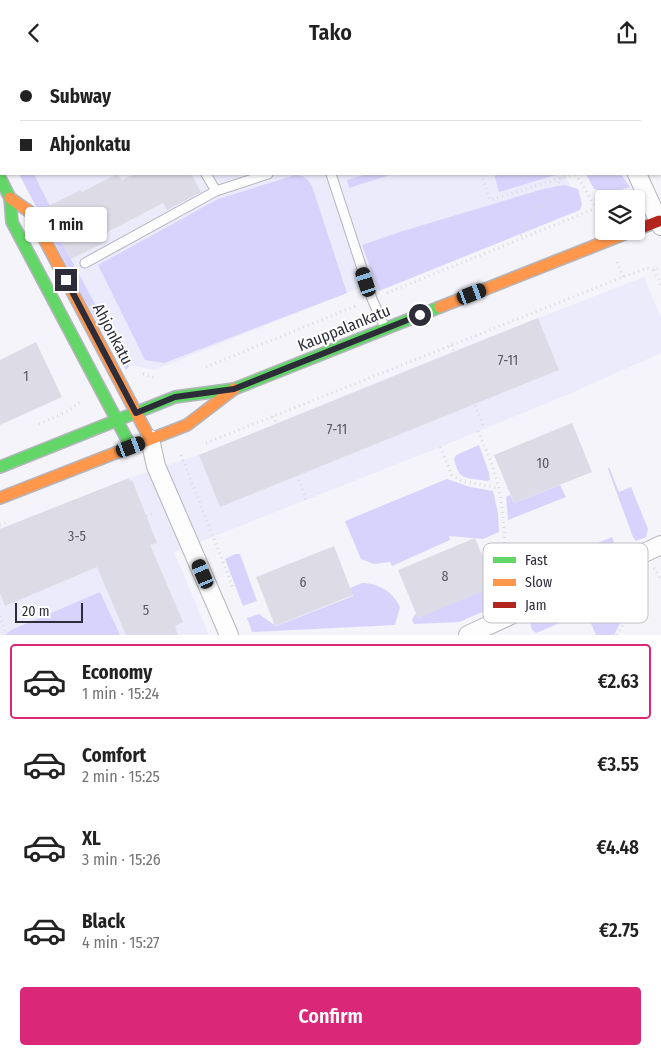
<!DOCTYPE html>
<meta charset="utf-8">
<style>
:root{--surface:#fff;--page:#f6f6f6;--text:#222;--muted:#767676;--line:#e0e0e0;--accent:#db2777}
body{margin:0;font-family:"Fira Sans Condensed",sans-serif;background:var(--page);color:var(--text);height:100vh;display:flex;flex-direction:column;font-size:19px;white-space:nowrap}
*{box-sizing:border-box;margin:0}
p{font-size:16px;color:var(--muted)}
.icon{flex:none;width:28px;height:28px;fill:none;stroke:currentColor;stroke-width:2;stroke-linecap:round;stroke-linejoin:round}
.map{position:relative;height:570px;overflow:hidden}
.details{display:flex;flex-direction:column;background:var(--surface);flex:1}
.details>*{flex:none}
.guide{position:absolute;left:0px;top:0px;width:661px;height:110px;box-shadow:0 1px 4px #0004;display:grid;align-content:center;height:110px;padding:0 20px;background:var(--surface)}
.tools{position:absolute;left:595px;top:125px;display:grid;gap:10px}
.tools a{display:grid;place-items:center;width:50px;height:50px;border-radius:5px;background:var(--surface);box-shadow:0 1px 4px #0004;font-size:25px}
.scale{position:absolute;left:15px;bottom:12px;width:68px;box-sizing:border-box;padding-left:5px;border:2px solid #2d2c39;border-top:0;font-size:14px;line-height:18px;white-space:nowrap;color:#2d2c39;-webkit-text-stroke:4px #fff;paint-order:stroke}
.end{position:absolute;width:22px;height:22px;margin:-11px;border:6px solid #2d2c39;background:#fff;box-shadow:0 0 0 2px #fff}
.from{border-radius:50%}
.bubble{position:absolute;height:35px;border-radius:5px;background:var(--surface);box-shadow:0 1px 4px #0004;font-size:16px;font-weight:600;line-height:35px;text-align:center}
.car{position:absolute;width:15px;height:30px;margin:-15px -8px;border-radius:6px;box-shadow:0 0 4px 1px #0007;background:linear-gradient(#222 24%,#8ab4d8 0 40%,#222 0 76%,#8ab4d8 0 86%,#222 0)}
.guide b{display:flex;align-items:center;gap:18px;height:48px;font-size:19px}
.guide b+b{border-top:1px solid var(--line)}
.guide i{width:12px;height:12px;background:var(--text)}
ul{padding:9px 0 0;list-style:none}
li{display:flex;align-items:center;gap:15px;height:75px;margin:0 10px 8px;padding:0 10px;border:2px solid transparent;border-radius:5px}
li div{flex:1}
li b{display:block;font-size:19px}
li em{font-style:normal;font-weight:600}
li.active{border-color:var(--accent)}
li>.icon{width:45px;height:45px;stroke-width:1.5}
.button{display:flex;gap:10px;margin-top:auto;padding:10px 20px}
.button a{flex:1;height:58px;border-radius:5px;background:var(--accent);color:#fff;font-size:20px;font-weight:600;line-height:58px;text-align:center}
header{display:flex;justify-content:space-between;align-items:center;height:65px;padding:0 20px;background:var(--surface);font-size:22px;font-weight:600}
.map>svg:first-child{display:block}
.built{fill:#ecebfc}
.green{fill:#d7d3fc}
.building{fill:#dddce6}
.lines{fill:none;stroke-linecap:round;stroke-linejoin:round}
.lane-casing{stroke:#b4b4bd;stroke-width:11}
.street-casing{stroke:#b4b4bd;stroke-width:20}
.fast-casing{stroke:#b4b4bd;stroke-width:14}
.slow-casing{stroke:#b4b4bd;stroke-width:14}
.jam-casing{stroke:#b4b4bd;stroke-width:14}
.path{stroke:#dbdbdd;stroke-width:3;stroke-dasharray:1 4;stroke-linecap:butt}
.lane{stroke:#fdfdfe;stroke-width:9}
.street{stroke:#fdfdfe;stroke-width:18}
.fast{stroke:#63d668;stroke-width:11}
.slow{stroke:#ff974d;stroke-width:11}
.jam{stroke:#b3261e;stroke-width:11}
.route{stroke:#2d2c39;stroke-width:6}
.labels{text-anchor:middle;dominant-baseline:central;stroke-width:4;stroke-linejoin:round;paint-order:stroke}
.number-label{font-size:14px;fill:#595864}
.street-label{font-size:16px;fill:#2d2c39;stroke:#fff}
.key{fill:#fff;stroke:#c0c0c4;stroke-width:1}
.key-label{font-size:14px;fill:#2d2c39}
</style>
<header><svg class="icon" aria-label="back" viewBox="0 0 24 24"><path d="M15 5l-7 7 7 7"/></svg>Tako<svg class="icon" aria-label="share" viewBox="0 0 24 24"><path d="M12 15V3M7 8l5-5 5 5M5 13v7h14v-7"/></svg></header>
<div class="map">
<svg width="661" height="570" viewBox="0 0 661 570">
<rect width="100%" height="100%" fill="#f4f4fa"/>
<!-- built -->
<g class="built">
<polygon points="0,0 517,0 517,1 1,1 1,42"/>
<polygon points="34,109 565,109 578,138 347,228 154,305 128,300 44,143 50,140"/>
<polygon points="644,212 661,253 661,288 569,329 440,382 174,487 209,570 120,570 100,527 11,565 5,570 0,570 0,464 129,413 199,390 449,288"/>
</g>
<!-- green -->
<g class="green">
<polygon points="19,109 34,109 50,141 44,144 128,300 130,300 126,305 84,234"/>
<polygon points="367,109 393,109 349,123 347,115"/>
<polygon points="494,109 559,109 499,127"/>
<polygon points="586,109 621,109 630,122 608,128 594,124"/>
<path d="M295 110C304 110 307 113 312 121L347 228 164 298 145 295 98 200 218 134Z"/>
<polygon points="565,120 578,124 582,139 580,145 379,226 362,180 403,166 543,124"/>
<path d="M479 380 489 408 490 415 487 416C465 412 460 417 454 394L456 390Z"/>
<polygon points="609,402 619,427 631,422 648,464 646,472 636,476 633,472 608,404"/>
<polygon points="447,414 470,422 493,426 498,448 499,467 483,474 449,471 450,475 392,501 390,497 374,499 361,494 345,456"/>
<polygon points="560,420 566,432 508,455 506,432 510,430 514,438"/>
<polygon points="612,472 617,486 517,531 510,513"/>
<polygon points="235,489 240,489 257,536 243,541 225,494"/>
<path d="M631 511 637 516C631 536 624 552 614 570H596L586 547 536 568C531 565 530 561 531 556Z"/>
<polygon points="493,517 498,517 506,537 459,557 414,559 412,555 416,548 418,553"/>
<path d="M362 518C379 518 393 527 400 542L395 560 252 567 247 553 259 549 276 561 353 531 350 523Z"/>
<polygon points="100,527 120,570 5,570 11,565"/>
</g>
<!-- building -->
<g class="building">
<polygon points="117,109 122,115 134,109 191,109 201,127 167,145 163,138 102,170 106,177 71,194 44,143 81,125 82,127"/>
<polygon points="538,253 559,305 220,442 199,390"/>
<polygon points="36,277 62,332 0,360 0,295"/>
<polygon points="572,358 592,407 514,438 494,390"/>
<polygon points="129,413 130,416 132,415 157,478 150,480 183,557 175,561 178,570 126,570 97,502 5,541 0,528 0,464"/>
<polygon points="475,473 495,521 418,553 398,505"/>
<polygon points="334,481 353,530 275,561 256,512"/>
</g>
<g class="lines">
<defs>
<g id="lane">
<polyline points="300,0 300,1"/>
<polyline points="448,1 450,0"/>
<polyline points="206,109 216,126 268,109"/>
<polyline points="331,109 372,234 385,263"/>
<polyline points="85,198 216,126"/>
</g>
<g id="street">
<polyline points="574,0 574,1"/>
<polyline points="637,109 661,161"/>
<polyline points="150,374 156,401 229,570"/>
<polyline points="468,570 661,480"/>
</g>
<g id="fast">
<polyline points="0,113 10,133 12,157 131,382"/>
<polyline points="0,402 175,332 234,324 440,242"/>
</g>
<g id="slow">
<polyline points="10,133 30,147 150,374"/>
<polyline points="440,242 632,166"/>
<polyline points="0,433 187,360 234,324"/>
</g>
<polyline id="jam" points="636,165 659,156"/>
</defs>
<!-- lane casing -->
<use href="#lane" class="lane-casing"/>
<!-- street casing -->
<use href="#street" class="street-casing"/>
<!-- fast casing -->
<use href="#fast" class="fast-casing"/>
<!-- slow casing -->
<use href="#slow" class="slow-casing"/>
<!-- jam casing -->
<use href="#jam" class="jam-casing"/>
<!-- path -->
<g class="path">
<polyline points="531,0 532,1"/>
<polyline points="481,109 490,135 574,109"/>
<polyline points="576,109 596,143 600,155"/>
<polyline points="617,134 626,129"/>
<polyline points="521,171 565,109"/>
<polyline points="617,197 623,212"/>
<polyline points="654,205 661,220"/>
<polyline points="387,228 604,140"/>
<polyline points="451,280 484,363"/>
<polyline points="206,302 358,240"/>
<polyline points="143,309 156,313"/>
<polyline points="273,351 276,358"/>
<polyline points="39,359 68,346 81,336"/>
<path d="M478 366C486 385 495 404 499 424 503 445 504 466 505 486"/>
<polyline points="206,378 623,212 647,203 654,205 661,202"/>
<polyline points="440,382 452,410 462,416 498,423"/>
<polyline points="181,390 234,525"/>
<polyline points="297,410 306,435"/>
<polyline points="146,451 155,447"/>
<polyline points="0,460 7,457"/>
<polyline points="654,503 661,515"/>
<polyline points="638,511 645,529"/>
<polyline points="0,551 5,565 3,570"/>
<polyline points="617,570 630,547 641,519"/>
</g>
<!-- lane -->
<use href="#lane" class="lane"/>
<!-- street -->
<use href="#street" class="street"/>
<!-- fast -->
<use href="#fast" class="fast"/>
<!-- slow -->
<use href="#slow" class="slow"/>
<!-- jam -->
<use href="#jam" class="jam"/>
</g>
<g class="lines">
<!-- route -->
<polyline class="route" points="66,215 136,348 175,332 234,324 420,250"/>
</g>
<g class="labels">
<!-- number labels -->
<g class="number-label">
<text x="508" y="295">7-11</text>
<text x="26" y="311">1</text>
<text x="337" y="364">7-11</text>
<text x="543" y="398">10</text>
<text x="77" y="471">3-5</text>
<text x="445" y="511">8</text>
<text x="303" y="517">6</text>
<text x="146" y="545">5</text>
</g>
<!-- street labels -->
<g class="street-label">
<text transform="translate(344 263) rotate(-22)">Kauppalankatu</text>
<text transform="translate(113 269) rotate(62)">Ahjonkatu</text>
</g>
</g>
<!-- legend -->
<rect x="483" y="478" width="165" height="80" rx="8" class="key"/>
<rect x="493" y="492" width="23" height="6" fill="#63d668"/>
<rect x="493" y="514" width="23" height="7" fill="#ff974d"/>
<rect x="493" y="537" width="23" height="6" fill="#b3261e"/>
<g class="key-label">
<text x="525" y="500">Fast</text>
<text x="525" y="522">Slow</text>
<text x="525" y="545">Jam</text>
</g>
</svg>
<div class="tools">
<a><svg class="icon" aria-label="layers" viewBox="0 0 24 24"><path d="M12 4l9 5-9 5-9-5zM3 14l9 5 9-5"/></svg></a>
</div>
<div class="scale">20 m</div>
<i class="end from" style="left:420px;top:250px"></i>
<i class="end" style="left:66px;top:215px"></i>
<div class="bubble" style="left:25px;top:142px;width:82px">1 min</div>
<i class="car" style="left:366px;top:217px;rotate:342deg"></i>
<i class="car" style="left:472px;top:229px;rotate:69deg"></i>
<i class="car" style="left:131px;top:382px;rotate:69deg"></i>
<i class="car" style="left:203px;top:509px;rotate:337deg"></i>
<div class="guide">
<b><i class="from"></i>Subway</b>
<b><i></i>Ahjonkatu</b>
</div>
</div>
<section class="details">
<ul>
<li class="active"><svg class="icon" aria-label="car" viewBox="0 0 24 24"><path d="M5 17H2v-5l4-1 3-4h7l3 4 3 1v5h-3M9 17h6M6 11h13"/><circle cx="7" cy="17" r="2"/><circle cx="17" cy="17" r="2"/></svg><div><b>Economy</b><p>1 min · 15:24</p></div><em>€2.63</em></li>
<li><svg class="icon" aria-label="car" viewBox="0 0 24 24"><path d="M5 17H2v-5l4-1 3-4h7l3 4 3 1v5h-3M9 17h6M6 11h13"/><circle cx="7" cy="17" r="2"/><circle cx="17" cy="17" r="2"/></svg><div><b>Comfort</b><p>2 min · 15:25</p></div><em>€3.55</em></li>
<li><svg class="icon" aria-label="car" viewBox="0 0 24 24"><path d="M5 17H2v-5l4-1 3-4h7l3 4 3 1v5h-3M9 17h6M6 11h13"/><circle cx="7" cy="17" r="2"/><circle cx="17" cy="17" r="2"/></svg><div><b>XL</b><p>3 min · 15:26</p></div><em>€4.48</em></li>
<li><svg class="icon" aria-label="car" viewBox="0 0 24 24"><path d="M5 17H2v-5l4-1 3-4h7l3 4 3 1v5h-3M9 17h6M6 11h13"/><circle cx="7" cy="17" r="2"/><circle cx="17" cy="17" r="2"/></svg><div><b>Black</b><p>4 min · 15:27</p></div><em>€2.75</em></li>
</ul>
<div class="button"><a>Confirm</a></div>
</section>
